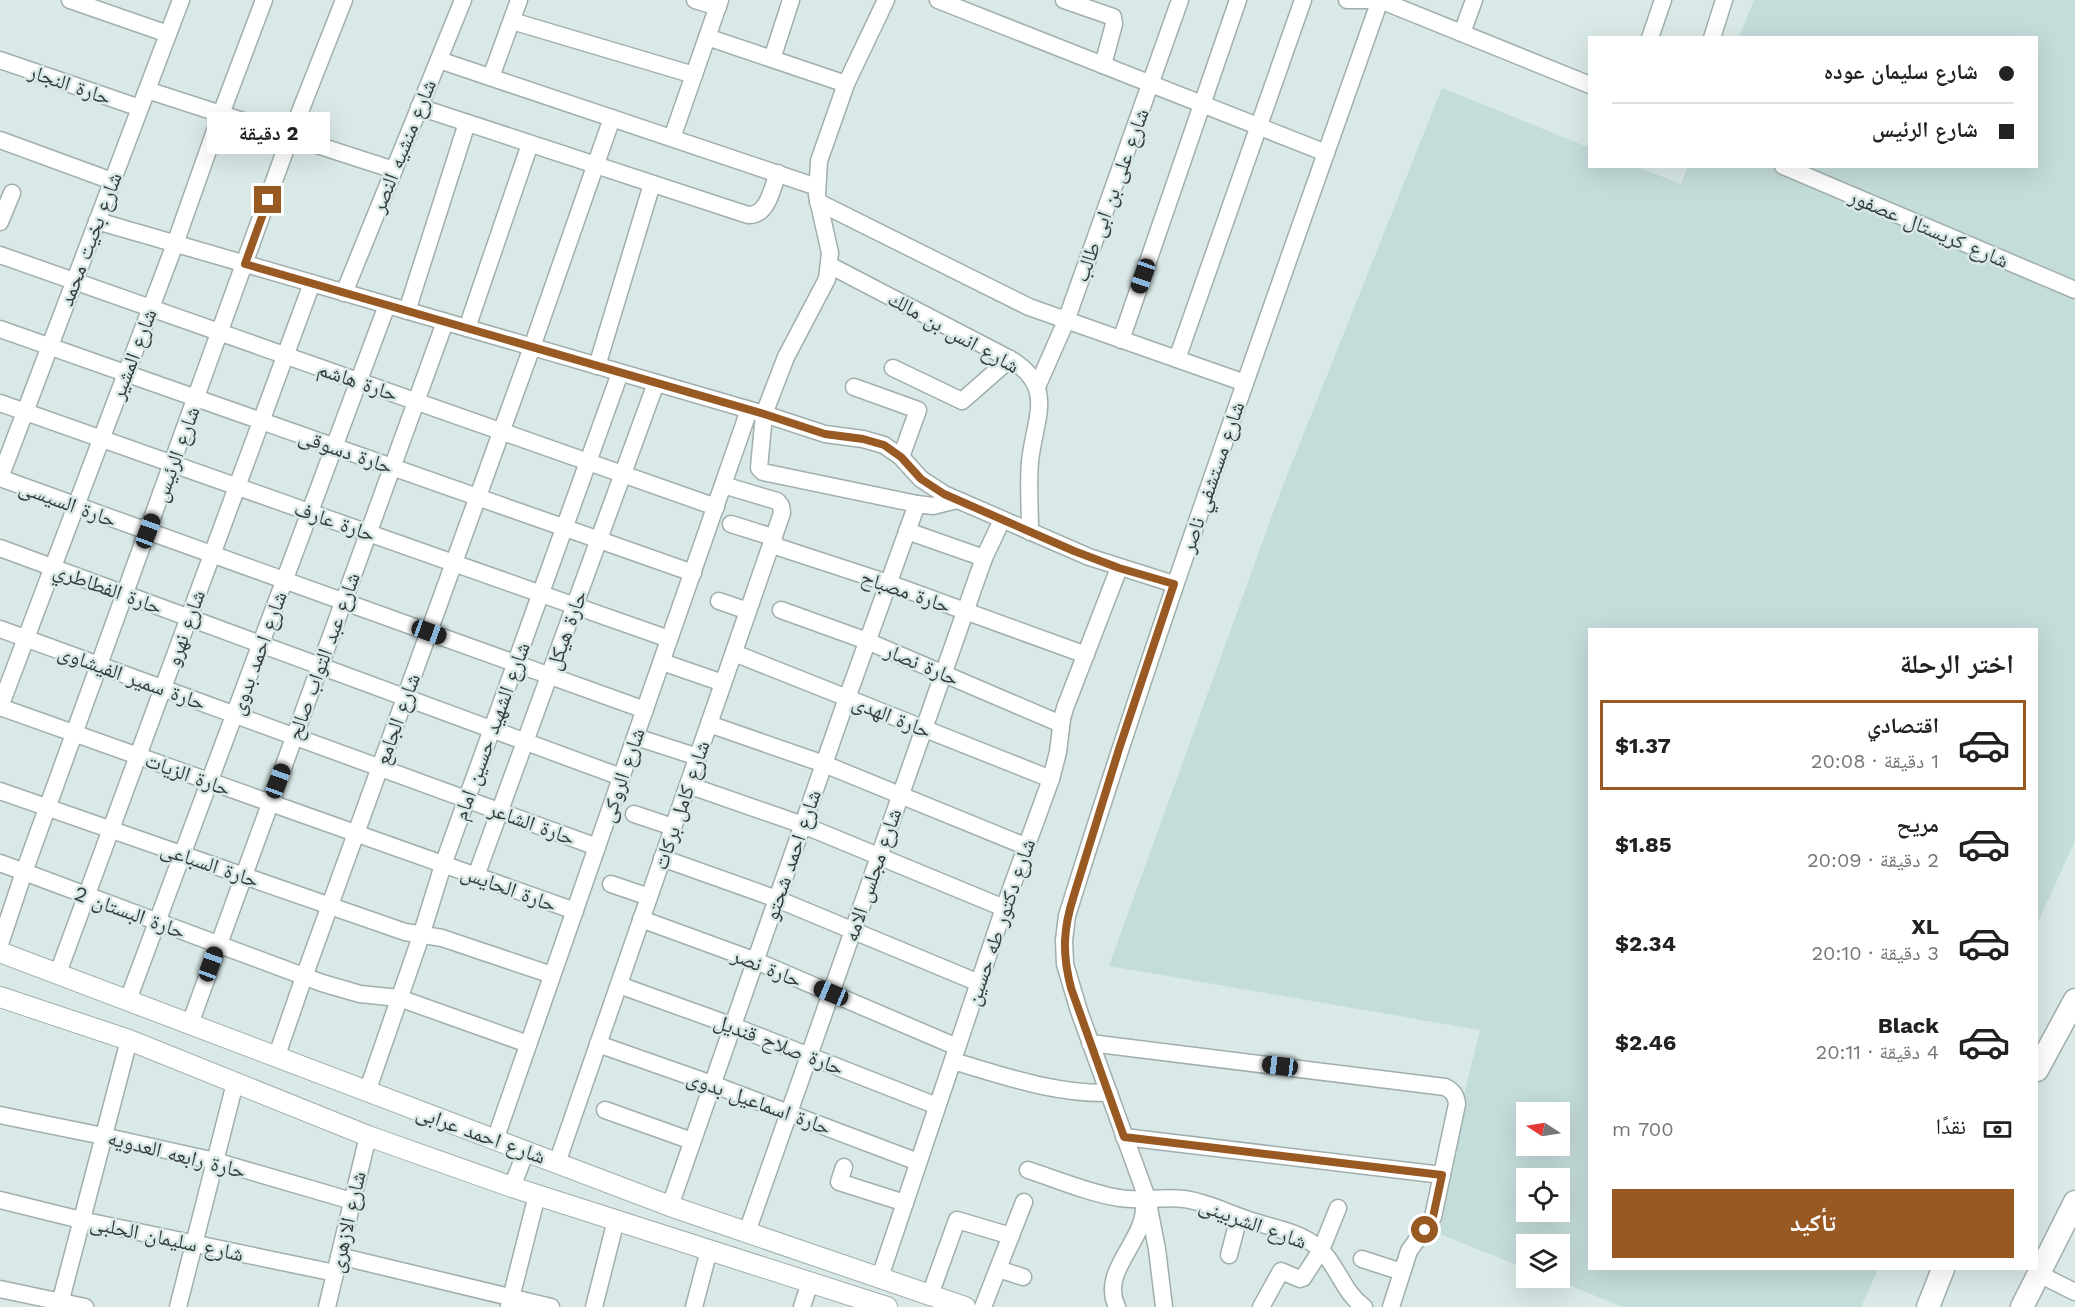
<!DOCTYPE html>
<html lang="ar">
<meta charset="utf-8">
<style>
:root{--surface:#fff;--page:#f2f2f2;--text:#222;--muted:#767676;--line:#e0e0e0;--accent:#995923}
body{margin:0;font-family:"Work Sans","Noto Naskh Arabic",sans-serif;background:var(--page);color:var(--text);direction:rtl;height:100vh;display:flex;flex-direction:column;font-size:22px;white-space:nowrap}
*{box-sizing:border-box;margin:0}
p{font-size:20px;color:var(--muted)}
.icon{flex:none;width:33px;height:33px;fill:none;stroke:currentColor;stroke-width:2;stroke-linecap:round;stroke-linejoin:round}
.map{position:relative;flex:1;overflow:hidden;direction:ltr}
.sheet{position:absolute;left:1588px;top:628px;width:450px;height:642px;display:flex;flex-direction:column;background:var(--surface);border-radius:0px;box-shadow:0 6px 24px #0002;direction:rtl}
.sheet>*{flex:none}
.banner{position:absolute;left:1588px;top:36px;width:450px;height:132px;border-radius:0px;box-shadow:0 6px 24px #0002;direction:rtl;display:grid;align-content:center;height:132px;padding:0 24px;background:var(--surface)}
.needle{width:39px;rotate:282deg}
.tools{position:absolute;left:1516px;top:1102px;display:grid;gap:12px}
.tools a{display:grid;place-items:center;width:54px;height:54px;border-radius:0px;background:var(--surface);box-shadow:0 6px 24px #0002;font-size:30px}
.end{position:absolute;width:27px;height:27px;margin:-14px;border:8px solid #995923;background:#fff;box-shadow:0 0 0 3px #fff}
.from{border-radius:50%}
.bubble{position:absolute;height:42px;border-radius:0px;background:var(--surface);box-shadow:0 6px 24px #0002;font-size:20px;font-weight:700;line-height:42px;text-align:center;direction:rtl}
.car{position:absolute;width:18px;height:36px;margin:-18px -9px;border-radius:8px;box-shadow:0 0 4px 2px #0007;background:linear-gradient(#222 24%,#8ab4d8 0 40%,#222 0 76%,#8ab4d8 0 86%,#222 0)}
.banner b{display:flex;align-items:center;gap:21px;height:57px;font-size:22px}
.banner b+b{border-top:2px solid var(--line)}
.banner i{width:15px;height:15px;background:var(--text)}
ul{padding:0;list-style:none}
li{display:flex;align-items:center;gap:18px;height:90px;margin:0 12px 9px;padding:0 12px;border:3px solid transparent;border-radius:0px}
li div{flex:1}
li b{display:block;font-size:22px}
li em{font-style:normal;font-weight:700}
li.selected{border-color:var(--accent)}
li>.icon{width:54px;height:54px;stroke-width:1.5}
h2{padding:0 24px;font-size:27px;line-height:72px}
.pay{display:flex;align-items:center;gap:15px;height:66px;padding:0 24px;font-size:22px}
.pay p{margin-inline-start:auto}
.primary-button{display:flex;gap:12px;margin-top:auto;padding:12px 24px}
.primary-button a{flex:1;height:69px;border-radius:0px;background:var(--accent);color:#fff;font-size:24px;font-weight:700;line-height:69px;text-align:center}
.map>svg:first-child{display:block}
.built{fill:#c4dcda;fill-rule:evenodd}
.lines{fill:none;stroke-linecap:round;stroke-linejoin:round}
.minor-casing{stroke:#a0afad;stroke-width:19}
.tertiary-casing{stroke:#a0afad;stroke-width:22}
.secondary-casing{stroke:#a0afad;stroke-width:25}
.minor{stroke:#fff;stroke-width:16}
.tertiary{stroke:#fff;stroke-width:20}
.secondary{stroke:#fff;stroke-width:22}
.route{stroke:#995923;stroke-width:8}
.labels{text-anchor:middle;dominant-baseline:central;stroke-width:5;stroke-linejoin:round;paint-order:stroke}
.street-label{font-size:21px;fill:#363c3b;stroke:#d9e9e7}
</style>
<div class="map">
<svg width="2075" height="1307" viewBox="0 0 2075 1307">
<rect width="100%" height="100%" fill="#d9e9e7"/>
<!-- built -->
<path class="built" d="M1754 0H2075V841L2037 924V630H1590V1269H1878L1861 1307H1623L1551 1278H1560V1245H1527V1269L1430 1230 1480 1030 1109 966 1282 488 1442 88 1590 148V166L1637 167 1681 184 1688 166H2037V38L1739 37ZM1527 1113H1560V1146H1527ZM1527 1179H1560V1212H1527Z"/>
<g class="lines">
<defs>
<g id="minor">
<polyline points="70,0 168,34"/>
<polyline points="695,0 718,7"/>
<polyline points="886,0 846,84 819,161 817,195 830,253 827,279 786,357 764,414 759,468 763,472 917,504 933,506 957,500"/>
<polyline points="938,0 1326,153"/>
<polyline points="1064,0 1113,17 1114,24 1103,65"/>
<polyline points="1347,0 1375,0"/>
<polyline points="1380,0 1590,85"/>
<polyline points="512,21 694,75"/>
<polyline points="1462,33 1474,0"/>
<polyline points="707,37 846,84"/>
<polyline points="1650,38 1663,0"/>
<polyline points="1712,38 1724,0"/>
<polyline points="772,59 791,0"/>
<polyline points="0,60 140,108"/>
<polyline points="439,60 817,187"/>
<polyline points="491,77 519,0"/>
<polyline points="147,90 394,170"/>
<path d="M419 107 748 215C768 216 772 188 778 173"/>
<polyline points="672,138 720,0"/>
<polyline points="0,140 112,181"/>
<polyline points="1783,166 2075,290"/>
<polyline points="818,202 1029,307 1245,383"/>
<polyline points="97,221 764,414 825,434 863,439 884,445 901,457 921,479 944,494 1089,557 1174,584"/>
<polyline points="0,222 12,193"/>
<polyline points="0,255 716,507"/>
<path d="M829 265 1010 359C1057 387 1034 419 1030 462 1028 485 1030 509 1030 532"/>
<polyline points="344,293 463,0"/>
<polyline points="407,311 467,123"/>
<polyline points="467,328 530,144"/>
<polyline points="0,329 693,573"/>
<polyline points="1121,340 1238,0"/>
<polyline points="1177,359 1303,0"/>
<polyline points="597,366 652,184"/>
<polyline points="893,368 962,401 1010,359"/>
<polyline points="854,387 918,410 901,457"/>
<polyline points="1037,387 1066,321 1180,0"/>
<polyline points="0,403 669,639"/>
<polyline points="0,478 645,710"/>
<polyline points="0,478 181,0"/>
<polyline points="731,524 769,536 778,547 888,583 1086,655"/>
<polyline points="907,531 984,558"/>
<polyline points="0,548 621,777"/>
<polyline points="719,601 748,611"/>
<polyline points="781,610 867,641 1061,724"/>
<polyline points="0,629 597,847"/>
<polyline points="734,653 1051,779"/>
<polyline points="662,662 723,683"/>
<polyline points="0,707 175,244 221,114 264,0"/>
<polyline points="0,707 575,911"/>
<polyline points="709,724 824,764 1025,846"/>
<polyline points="636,737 698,757"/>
<polyline points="688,785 803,825 1004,908"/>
<polyline points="0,791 405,932 442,938 552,975"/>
<polyline points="634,814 673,827"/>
<polyline points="662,858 777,899 979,983"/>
<polyline points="0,863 322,983 360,994 399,998 528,1044"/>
<polyline points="476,876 656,383"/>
<polyline points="611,884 649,897"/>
<polyline points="641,919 756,961 957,1047"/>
<polyline points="0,944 24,872 290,137 344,0"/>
<polyline points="58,973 312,283"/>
<polyline points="619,985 733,1026 937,1106"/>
<polyline points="128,1000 387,305"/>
<polyline points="190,1024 445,322"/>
<path d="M1090 1043 1445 1087C1453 1091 1456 1095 1457 1104L1433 1217 1409 1251 1391 1307"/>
<polyline points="598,1044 712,1084 918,1162"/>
<polyline points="276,1058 304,977 532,347 612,118"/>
<path d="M953 1061C1005 1076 1053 1094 1109 1093"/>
<polyline points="367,1092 421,936 443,865 620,373"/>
<polyline points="605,1110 692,1141"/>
<polyline points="0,1115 103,1136 215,1161 352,1201"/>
<polyline points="1124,1137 1442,1175"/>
<polyline points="495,1140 749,410"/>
<polyline points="557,1163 782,513 781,506 777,501 723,485"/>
<polyline points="844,1167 839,1182 905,1203"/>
<path d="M1028 1170C1056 1179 1091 1194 1120 1198 1141 1202 1162 1196 1184 1199 1207 1202 1227 1213 1249 1220 1269 1227 1291 1230 1309 1241 1337 1258 1340 1290 1364 1307"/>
<polyline points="512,1187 526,1151"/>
<polyline points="0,1200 81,1220 335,1273"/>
<polyline points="670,1206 847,698 917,504"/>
<polyline points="747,1232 984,558 1002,520"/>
<polyline points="1229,1255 1239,1217"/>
<polyline points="339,1256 551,1307"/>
<polyline points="1362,1259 1402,1272"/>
<polyline points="998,1269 1023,1277"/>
<polyline points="2039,1274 2075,1292"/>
<polyline points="880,1277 1004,908 1051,779 1058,752 1062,719 1065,708 1119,568"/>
<polyline points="0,1289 85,1307"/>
<polyline points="930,1295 957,1220 1011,1236"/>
<polyline points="509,1306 537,1195"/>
<polyline points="59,1307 129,1040"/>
<polyline points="178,1307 235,1083"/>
<polyline points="327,1307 368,1136"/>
<polyline points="594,1307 616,1220"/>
<polyline points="694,1307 709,1250"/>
<polyline points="802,1307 810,1282"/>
<polyline points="983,1307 1024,1202"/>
<path d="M1117 1307C1099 1271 1146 1241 1144 1205"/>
<path d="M1164 1307 1157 1249 1147 1198 1079 1011 1065 964 1064 940 1067 916C1163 608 1273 304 1380 0"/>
<polyline points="1261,1307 1281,1271 1300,1279 1303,1278 1321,1250 1338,1208"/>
</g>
<g id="tertiary">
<polyline points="0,952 670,1206 965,1307"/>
<polyline points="0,997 129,1040 368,1136 512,1187 887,1307"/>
</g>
<g id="secondary">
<polyline points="2037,1070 2075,1000"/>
<polyline points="1928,1307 1943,1269"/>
<polyline points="2022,1307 2075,1202"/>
</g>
</defs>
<!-- minor casing -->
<use href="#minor" class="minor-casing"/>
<!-- tertiary casing -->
<use href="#tertiary" class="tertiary-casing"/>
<!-- secondary casing -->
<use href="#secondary" class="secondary-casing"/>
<!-- minor -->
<use href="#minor" class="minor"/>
<!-- tertiary -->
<use href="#tertiary" class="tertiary"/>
<!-- secondary -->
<use href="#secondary" class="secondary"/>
</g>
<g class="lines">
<!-- route -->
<path class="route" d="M268 200 245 264 764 414 825 434 863 439 884 445 901 457 921 479 944 494 1074 551 1119 568 1174 584 1119 749 1074 895C1063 929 1062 953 1071 988L1124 1137 1442 1175 1433 1217 1425 1230"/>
</g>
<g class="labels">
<!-- street labels -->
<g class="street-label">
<text transform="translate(70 84) rotate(19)">حارة النجار</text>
<text transform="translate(403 146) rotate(-68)">شارع منشيه النصر</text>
<text transform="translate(1111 195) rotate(-70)">شارع على بن ابى طالب</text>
<text transform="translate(1929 228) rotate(23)">شارع كريستال عصفور</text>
<text transform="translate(90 239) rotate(-69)">شارع بخيت محمد</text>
<text transform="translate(954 332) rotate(29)">شارع انس بن مالك</text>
<text transform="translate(133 354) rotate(-69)">شارع المشير</text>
<text transform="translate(358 381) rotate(19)">حارة هاشم</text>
<text transform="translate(346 451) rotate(19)">حارة دسوقى</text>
<text transform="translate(176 454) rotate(-70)">شارع الرئيس</text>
<text transform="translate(1212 477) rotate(-71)">شارع مستشفي ناصر</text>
<text transform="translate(68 503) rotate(20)">حارة السيسى</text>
<text transform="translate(335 521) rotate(19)">حارة عارف</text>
<text transform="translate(108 588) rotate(20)">حارة الفطاطري</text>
<text transform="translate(906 591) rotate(19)">حارة مصباح</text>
<text transform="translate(185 628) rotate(-70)">شارع نهرو</text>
<text transform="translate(566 630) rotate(-70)">حارة هيكل</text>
<text transform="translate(258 653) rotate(-70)">شارع احمد بدوى</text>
<text transform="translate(323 656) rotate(-70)">شارع عبد التواب صالح</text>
<text transform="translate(922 664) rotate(23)">حارة نصار</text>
<text transform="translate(132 677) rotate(20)">حارة سمير الفيشاوى</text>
<text transform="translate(892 716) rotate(22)">حارة الهدى</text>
<text transform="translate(397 719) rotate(-70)">شارع الجامع</text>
<text transform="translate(491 731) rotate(-70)">شارع الشهيد حسين امام</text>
<text transform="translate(188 774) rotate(20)">حارة الزيات</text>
<text transform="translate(622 775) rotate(-71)">شارع الروكى</text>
<text transform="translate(681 805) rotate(-71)">شارع كامل بركات</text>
<text transform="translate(532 823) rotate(20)">حارة الشاعر</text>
<text transform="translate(792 855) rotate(-71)">شارع احمد شحتو</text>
<text transform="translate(210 864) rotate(19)">حارة السباعى</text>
<text transform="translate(872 875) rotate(-71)">شارع مجلس الامه</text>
<text transform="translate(509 888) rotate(20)">حارة الحايس</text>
<text transform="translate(130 912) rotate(20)">حارة البستان 2</text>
<text transform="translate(1000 922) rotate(-71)">شارع دكتور طه حسين</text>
<text transform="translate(767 967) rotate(22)">حارة نصر</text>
<text transform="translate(779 1044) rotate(21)">حارة صلاح قنديل</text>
<text transform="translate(759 1102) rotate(20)">حارة اسماعيل بدوى</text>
<text transform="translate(481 1134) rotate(20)">شارع احمد عرابى</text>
<text transform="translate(177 1154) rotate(14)">حارة رابعه العدويه</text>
<text transform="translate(347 1222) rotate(-77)">شارع الازهرى</text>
<text transform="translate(1253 1223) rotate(20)">شارع الشربينى</text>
<text transform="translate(167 1238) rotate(12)">شارع سليمان الحلبى</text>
</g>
</g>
</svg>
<div class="tools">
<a><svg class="needle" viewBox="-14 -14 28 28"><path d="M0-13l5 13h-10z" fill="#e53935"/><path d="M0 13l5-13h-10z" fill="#767676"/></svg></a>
<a><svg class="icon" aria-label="locate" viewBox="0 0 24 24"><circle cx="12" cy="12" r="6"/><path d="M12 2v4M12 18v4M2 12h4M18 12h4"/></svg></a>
<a><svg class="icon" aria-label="layers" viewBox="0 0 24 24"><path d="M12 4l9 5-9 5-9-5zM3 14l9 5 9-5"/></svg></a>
</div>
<i class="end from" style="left:1425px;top:1230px"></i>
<i class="end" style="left:268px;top:200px"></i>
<div class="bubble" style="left:207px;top:112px;width:123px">2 دقيقة</div>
<i class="car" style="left:1143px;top:276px;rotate:199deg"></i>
<i class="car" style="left:148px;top:531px;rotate:20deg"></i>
<i class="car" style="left:429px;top:632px;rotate:110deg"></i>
<i class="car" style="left:278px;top:781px;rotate:20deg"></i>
<i class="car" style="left:211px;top:964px;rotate:20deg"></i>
<i class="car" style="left:831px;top:993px;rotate:293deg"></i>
<i class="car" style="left:1280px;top:1066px;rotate:277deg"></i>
<div class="banner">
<b><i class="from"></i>شارع سليمان عوده</b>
<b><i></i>شارع الرئيس</b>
</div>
<section class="sheet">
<h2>اختر الرحلة</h2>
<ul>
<li class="selected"><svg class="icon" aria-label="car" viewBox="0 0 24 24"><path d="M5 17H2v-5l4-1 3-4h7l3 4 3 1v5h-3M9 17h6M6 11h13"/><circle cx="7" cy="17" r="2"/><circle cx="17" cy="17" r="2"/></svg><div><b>اقتصادي</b><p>1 دقيقة · 20:08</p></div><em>$1.37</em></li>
<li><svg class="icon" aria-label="car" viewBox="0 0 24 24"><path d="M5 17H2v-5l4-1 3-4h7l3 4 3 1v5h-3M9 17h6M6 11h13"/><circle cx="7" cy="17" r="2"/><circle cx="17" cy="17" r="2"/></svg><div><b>مريح</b><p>2 دقيقة · 20:09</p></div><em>$1.85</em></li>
<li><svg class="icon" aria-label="car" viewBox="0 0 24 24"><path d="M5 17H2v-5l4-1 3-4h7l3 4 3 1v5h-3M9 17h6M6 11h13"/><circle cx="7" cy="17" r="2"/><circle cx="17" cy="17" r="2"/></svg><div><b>XL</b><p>3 دقيقة · 20:10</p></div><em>$2.34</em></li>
<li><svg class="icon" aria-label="car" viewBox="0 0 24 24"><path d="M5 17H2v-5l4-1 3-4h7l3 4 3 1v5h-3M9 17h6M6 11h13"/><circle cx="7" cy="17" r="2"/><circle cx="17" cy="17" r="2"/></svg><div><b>Black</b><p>4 دقيقة · 20:11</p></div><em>$2.46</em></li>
</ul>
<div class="pay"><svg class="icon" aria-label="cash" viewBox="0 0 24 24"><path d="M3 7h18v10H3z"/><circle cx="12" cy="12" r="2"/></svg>نقدًا<p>700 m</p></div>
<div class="primary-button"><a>تأكيد</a></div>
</section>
</div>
